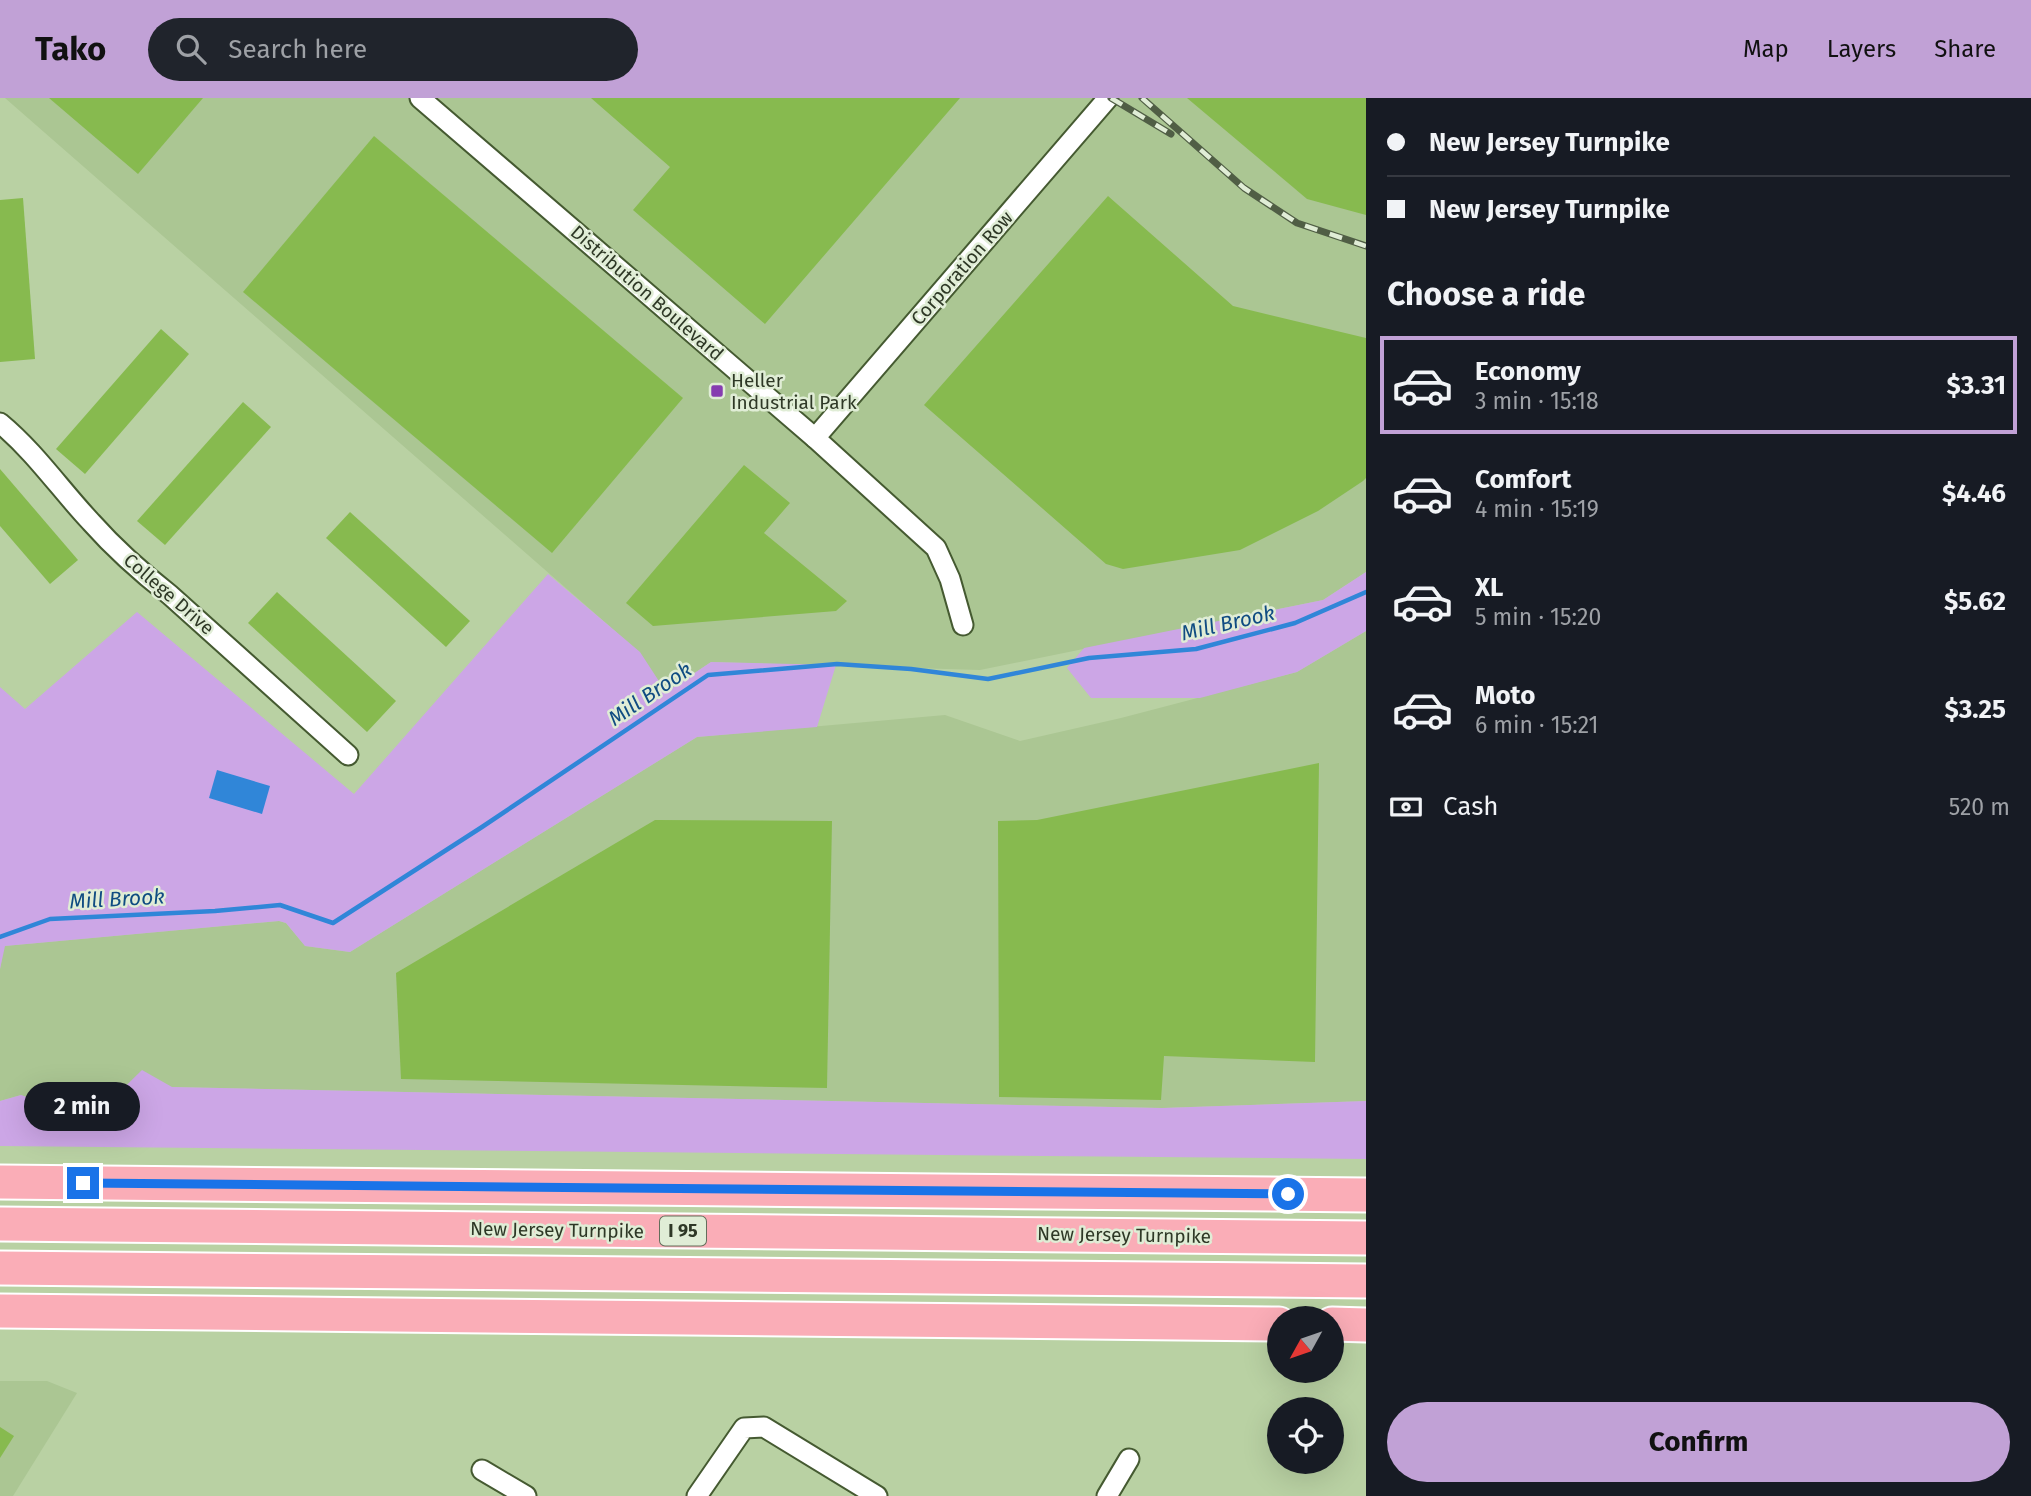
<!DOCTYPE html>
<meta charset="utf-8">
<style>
:root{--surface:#171b24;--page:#20242c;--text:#f1f3f6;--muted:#9ea1a6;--line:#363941;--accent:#c1a1d6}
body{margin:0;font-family:"Fira Sans",sans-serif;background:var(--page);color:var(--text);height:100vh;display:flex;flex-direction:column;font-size:26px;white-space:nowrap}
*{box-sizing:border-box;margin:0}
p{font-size:23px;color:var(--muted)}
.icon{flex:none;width:38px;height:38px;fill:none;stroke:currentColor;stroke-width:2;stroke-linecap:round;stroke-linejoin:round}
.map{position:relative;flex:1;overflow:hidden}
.details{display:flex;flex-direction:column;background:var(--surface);width:665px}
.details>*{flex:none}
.top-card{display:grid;align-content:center;height:154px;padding:0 21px;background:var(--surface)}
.needle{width:46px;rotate:230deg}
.fabs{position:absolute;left:1267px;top:1208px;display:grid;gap:14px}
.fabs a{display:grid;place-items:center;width:77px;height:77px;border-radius:50%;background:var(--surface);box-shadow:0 7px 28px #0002;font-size:35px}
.end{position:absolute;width:32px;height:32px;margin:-16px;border:9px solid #1a73e8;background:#fff;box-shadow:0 0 0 4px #fff}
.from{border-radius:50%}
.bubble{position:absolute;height:49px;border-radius:24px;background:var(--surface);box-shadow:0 7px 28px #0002;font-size:23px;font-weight:700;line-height:49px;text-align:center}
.top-card b{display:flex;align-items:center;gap:24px;height:66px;font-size:26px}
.top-card b+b{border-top:2px solid var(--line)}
.top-card i{width:18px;height:18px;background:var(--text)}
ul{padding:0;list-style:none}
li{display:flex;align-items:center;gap:21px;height:98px;margin:0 14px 10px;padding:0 7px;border:4px solid transparent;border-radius:0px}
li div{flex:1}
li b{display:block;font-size:26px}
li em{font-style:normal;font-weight:700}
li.current{border-color:var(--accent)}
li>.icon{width:63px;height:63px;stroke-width:1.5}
h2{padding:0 21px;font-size:32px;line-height:84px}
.pay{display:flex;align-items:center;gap:18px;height:77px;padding:0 21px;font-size:26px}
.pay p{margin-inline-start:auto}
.primary-button{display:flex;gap:14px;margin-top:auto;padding:14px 21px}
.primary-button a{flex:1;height:80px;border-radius:42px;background:var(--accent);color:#111;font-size:28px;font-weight:700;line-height:80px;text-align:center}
header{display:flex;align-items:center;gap:42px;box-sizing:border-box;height:98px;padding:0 35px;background:var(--accent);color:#111}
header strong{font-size:33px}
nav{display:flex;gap:38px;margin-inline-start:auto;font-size:24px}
.search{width:490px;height:63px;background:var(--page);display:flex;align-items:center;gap:18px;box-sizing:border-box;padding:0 24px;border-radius:38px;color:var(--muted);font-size:26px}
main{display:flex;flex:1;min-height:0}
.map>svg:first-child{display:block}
.built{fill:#abc693}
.green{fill:#cca6e6}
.water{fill:#3086d8}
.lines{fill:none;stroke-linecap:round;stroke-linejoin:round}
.stream{stroke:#3086d8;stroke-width:4.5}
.building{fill:#87ba4f}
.street-casing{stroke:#455a31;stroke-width:23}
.highway-casing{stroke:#fff;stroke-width:37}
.street{stroke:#fff;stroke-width:19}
.highway{stroke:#faadb7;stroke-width:33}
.rail-casing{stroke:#505e45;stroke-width:7}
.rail{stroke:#e0edd6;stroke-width:4.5;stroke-dasharray:13;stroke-linecap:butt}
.route{stroke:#1a73e8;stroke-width:9}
.poi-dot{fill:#863db0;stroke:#e0edd6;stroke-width:2.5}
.labels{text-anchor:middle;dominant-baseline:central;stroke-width:5;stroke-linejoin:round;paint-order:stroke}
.shield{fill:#e0edd6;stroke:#636e5b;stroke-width:2}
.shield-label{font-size:18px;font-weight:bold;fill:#2e3826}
.street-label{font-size:19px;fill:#2e3826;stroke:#e0edd6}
.poi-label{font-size:19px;fill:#2e3826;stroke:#e0edd6;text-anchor:start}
.water-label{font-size:21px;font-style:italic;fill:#104c82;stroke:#e0edd6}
</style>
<header>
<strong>Tako</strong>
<div class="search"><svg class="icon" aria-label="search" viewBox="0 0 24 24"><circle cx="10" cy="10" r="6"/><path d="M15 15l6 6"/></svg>Search here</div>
<nav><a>Map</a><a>Layers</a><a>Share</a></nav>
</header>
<main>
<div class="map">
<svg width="1366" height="1398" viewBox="0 0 1366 1398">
<rect width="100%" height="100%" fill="#b9d1a3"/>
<!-- built -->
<g class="built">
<polygon points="5,0 1366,0 1366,474 1323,502 980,572 711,564 666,594 639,554"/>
<polygon points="1366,533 1366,1003 1162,1010 172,989 91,1022 21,997 0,1003 0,871 4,848 279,823 286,825 305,848 350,854 697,639 945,617 1020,643 1121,620 1297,574"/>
<polygon points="0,1283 47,1283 77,1295 13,1398 0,1398"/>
</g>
<!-- green -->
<g class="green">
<polygon points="1366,474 1366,533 1297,574 1200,600 1091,600 1067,570 1084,550 1323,502"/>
<polygon points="548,476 640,554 666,594 711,564 836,567 817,629 697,639 350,854 305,848 286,825 279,823 5,848 0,871 0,589 25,611 137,514 354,696"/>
<polygon points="142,972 172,989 1162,1010 1366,1003 1366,1061 0,1048 0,1003 21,997 91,1022"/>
</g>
<!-- water -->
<polygon class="water" points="217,672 270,688 262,716 209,700"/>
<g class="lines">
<!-- stream -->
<polyline class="stream" points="0,839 50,821 215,813 280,807 333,825 482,729 708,577 837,566 911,571 988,581 1089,560 1196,551 1295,525 1366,494"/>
</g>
<!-- building -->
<g class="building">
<polygon points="49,0 203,0 138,76"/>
<polygon points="591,0 960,0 765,226 633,112 670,69"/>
<polygon points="1187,0 1366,0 1366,117 1307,101"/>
<polygon points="374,38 683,300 552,455 243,194"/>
<polygon points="1108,98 1233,208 1366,240 1366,380 1363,383 1318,413 1240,452 1123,471 1106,466 924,307"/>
<polygon points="23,100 35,261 0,264 0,102"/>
<polygon points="161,231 189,256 85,376 56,351"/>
<polygon points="243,304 271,329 165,447 137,423"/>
<polygon points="744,367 790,405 764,435 847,503 836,513 653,528 626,505"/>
<polygon points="0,371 78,462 50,486 0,428"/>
<polygon points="350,414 470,523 446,549 326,440"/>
<polygon points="277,494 396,603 367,634 248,525"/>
<polygon points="1319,665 1315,964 1164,958 1161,1002 999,999 998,723 1037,722"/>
<polygon points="655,722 832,723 827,990 401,981 396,875"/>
<polygon points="0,1329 14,1338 0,1360"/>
</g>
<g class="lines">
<defs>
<g id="street">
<polyline points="420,0 815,340 936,450 950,481 963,527"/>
<path d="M0 325C35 354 60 391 91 424 115 451 142 475 170 497L348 657"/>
<polyline points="815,340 1108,0"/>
<polyline points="482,1372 526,1398"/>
<polyline points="697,1398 744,1330 764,1329 877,1398"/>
<polyline points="1107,1398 1129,1361"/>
</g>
<g id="highway">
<polyline points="0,1084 1366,1097"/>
<polyline points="0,1126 1366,1140"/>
<polyline points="0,1170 1366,1183"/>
<polyline points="0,1213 1279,1226"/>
<polyline points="1332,1226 1366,1227"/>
</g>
</defs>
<!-- street casing -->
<use href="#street" class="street-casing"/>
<!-- highway casing -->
<use href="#highway" class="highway-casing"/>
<!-- street -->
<use href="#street" class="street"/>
<!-- highway -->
<use href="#highway" class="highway"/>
<defs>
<g id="rail">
<polyline points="1111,0 1171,36"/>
<polyline points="1142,0 1244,90 1297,125 1366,148"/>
</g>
</defs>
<!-- rail casing -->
<use href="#rail" class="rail-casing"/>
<!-- rail -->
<use href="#rail" class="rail"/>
</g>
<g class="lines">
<!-- route -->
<polyline class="route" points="83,1085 1288,1096"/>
</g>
<!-- markers -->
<rect class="poi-dot" x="710" y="286" width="14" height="14" rx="3.5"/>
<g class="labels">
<!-- shield labels -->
<rect class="shield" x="660" y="1118.5" width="46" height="29" rx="5"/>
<g class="shield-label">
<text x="683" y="1133">I 95</text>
</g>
<!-- street labels -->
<g class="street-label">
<text transform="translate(962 170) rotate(-49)">Corporation Row</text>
<text transform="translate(647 195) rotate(41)">Distribution Boulevard</text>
<text transform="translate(169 496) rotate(41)">College Drive</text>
<text transform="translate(557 1132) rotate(1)">New Jersey Turnpike</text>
<text transform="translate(1124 1137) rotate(1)">New Jersey Turnpike</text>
</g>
<!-- poi labels -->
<g class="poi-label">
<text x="731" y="282">Heller<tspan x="731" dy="22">Industrial Park</tspan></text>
</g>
<!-- water labels -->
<g class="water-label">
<text transform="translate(1228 525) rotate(-13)">Mill Brook</text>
<text transform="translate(650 596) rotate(-34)">Mill Brook</text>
<text transform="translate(117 801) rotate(-3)">Mill Brook</text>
</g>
</g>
</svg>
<div class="fabs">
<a><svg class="needle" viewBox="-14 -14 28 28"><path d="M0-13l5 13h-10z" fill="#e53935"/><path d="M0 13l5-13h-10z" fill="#9ea1a6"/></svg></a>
<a><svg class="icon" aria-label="locate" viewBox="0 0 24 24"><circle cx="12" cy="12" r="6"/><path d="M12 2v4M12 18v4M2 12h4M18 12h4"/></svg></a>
</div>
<i class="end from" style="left:1288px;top:1096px"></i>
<i class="end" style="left:83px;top:1085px"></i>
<div class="bubble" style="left:24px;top:984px;width:116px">2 min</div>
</div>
<section class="details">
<div class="top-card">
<b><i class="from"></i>New Jersey Turnpike</b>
<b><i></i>New Jersey Turnpike</b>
</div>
<h2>Choose a ride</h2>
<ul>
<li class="current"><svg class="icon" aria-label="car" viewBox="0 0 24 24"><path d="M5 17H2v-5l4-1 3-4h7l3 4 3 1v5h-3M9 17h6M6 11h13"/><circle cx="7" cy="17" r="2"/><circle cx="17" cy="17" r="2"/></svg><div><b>Economy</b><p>3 min · 15:18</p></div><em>$3.31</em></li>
<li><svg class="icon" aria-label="car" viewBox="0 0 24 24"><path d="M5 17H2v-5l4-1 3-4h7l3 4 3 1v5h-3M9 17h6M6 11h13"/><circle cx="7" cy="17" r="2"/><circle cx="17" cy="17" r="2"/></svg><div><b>Comfort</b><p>4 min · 15:19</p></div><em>$4.46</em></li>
<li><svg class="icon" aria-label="car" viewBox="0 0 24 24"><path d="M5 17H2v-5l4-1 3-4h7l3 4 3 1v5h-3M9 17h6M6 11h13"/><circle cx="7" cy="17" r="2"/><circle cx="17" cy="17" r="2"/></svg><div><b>XL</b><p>5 min · 15:20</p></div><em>$5.62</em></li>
<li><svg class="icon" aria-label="car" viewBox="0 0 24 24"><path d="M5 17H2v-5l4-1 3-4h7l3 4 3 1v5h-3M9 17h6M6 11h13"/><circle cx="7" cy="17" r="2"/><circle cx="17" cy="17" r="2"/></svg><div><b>Moto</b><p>6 min · 15:21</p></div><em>$3.25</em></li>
</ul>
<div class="pay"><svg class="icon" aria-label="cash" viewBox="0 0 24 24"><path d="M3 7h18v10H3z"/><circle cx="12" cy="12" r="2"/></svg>Cash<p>520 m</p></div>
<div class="primary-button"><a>Confirm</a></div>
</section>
</main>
